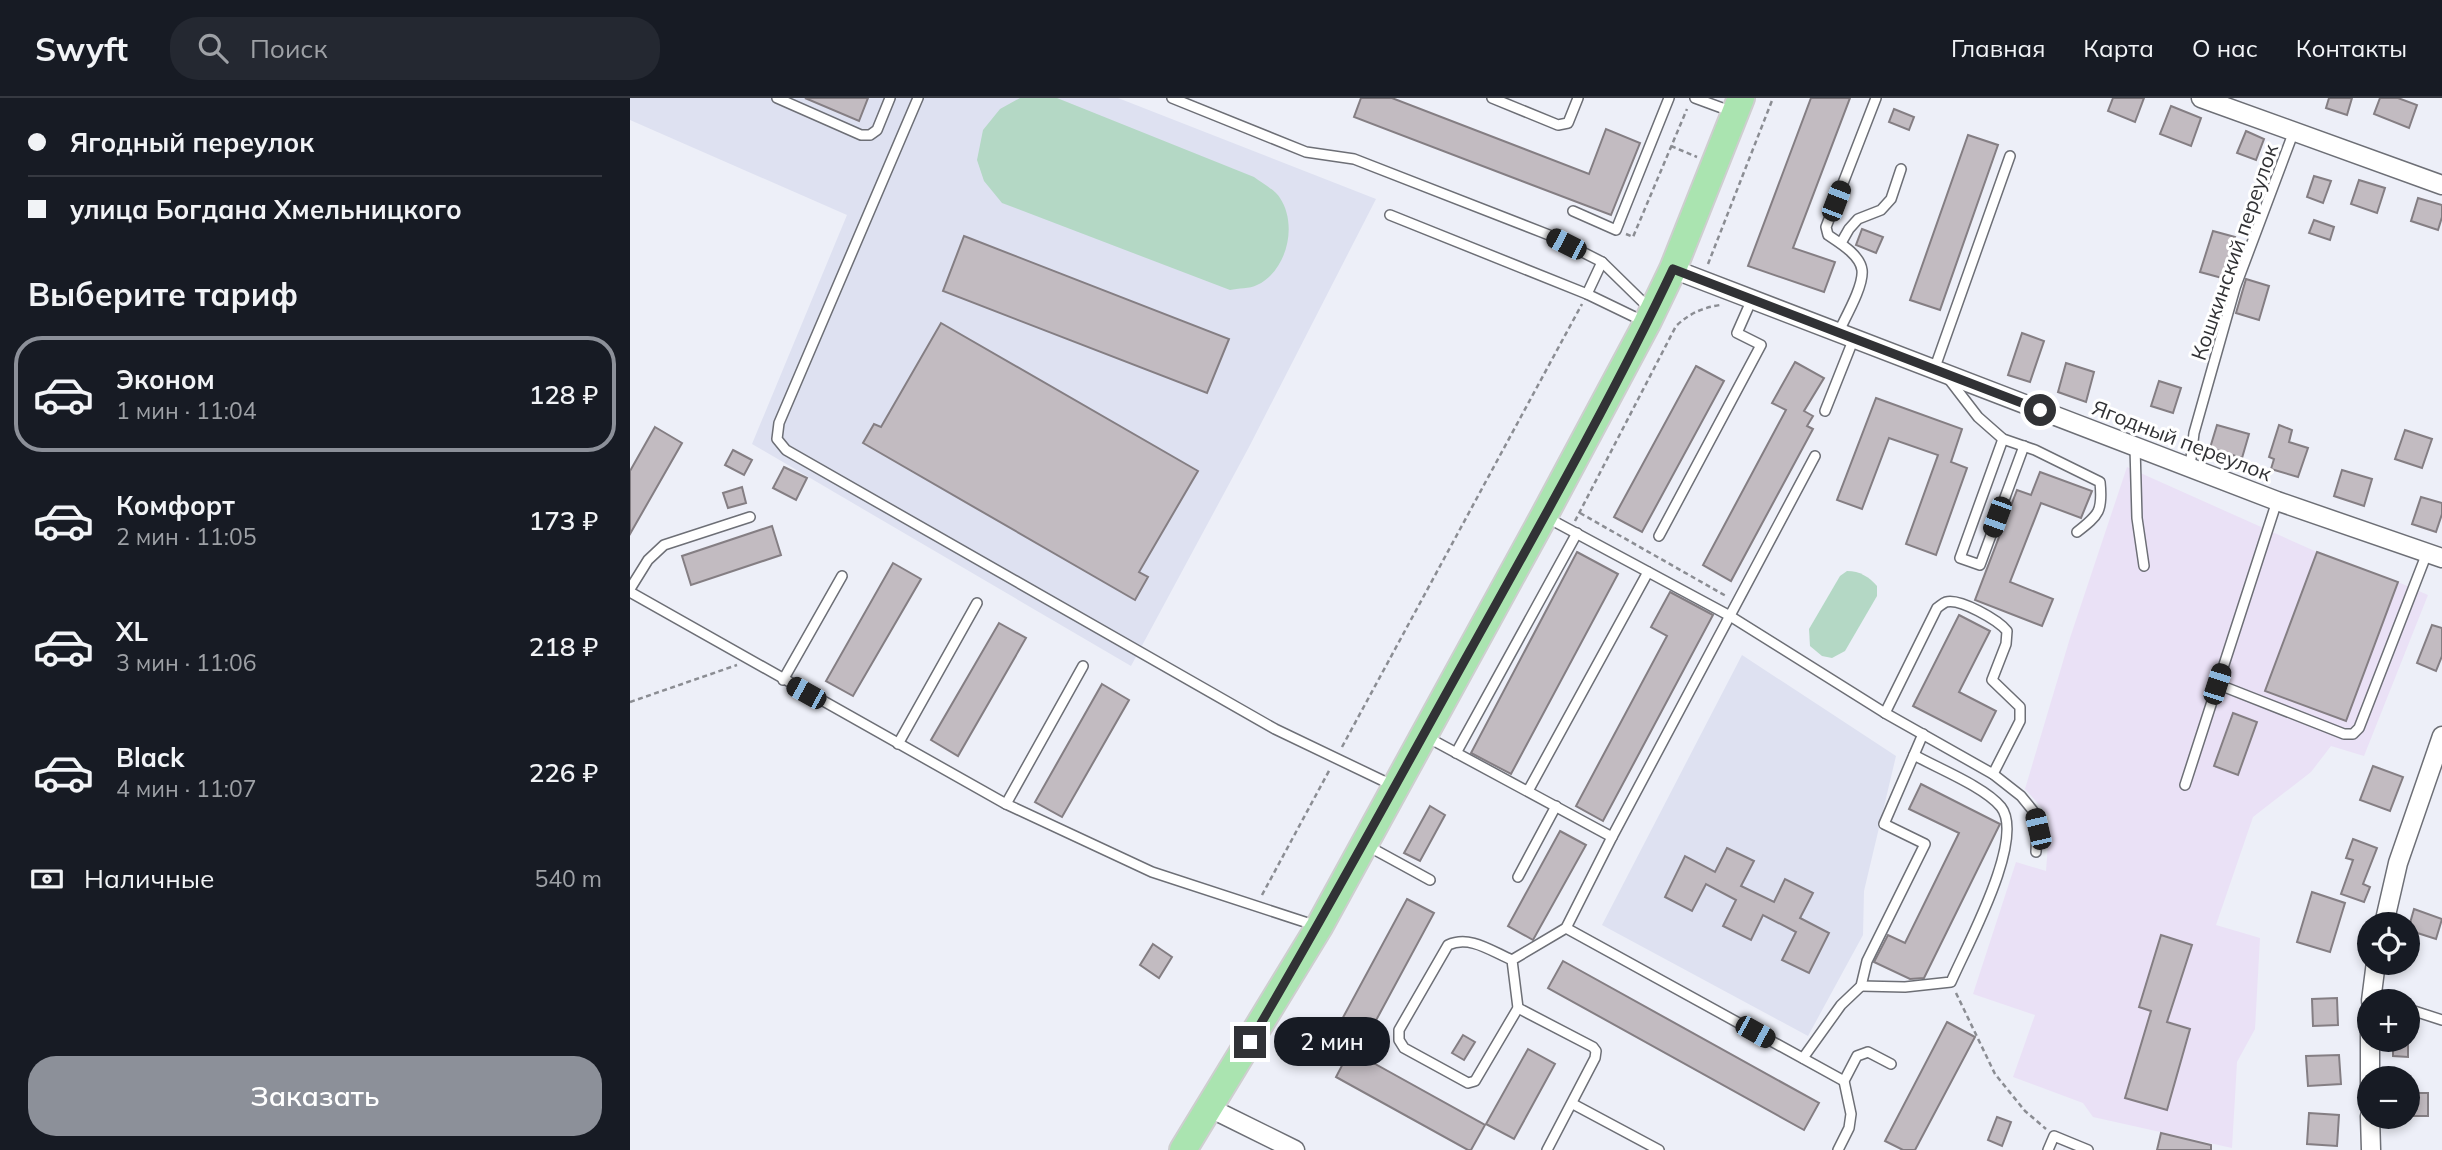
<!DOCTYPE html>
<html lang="ru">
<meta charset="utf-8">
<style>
:root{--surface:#171b24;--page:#242831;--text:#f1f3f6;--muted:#9ea1a6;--line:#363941;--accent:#8c9099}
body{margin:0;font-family:Mulish,sans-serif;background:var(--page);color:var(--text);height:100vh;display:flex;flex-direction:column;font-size:26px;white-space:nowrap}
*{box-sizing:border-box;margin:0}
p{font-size:23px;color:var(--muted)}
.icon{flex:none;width:38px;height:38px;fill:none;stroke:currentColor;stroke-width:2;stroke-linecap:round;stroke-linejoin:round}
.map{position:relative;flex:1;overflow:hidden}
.panel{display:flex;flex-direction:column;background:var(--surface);width:630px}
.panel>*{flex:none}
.hud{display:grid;align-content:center;height:154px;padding:0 28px;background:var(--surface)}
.fabs{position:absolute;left:1727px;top:814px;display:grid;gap:14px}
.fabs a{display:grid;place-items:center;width:63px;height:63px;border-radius:50%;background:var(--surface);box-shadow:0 4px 10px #0003;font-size:35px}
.end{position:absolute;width:32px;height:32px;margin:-16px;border:9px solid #313235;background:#fff;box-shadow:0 0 0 4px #fff}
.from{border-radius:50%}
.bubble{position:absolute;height:49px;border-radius:24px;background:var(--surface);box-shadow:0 4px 10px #0003;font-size:23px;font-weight:600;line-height:49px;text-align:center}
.car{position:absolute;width:21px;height:42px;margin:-21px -10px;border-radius:9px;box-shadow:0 0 5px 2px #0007;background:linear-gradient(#222 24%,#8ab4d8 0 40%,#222 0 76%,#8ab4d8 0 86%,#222 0)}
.hud b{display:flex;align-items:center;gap:24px;height:66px;font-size:26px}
.hud b+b{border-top:2px solid var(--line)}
.hud i{width:18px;height:18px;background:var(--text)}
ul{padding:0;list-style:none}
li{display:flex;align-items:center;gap:21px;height:116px;margin:0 14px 10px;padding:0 14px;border:4px solid transparent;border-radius:28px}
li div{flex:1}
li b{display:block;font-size:26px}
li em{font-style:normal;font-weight:600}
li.on{border-color:var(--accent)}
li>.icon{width:63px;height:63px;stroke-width:1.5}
h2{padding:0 28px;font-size:32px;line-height:84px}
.pay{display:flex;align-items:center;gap:18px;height:77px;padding:0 28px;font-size:26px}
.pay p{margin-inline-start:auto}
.primary-button{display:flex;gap:14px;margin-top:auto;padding:14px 28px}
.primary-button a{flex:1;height:80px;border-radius:28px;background:var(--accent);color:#fff;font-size:28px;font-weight:600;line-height:80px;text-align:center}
header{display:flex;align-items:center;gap:42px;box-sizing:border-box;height:98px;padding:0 35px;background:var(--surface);border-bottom:2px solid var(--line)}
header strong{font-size:33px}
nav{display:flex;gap:38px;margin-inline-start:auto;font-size:24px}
.search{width:490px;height:63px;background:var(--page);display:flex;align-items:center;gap:18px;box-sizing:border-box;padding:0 24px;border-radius:28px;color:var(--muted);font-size:26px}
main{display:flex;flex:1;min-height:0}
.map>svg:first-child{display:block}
.built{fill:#dee1f1}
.industrial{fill:#eae1f6}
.green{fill:#b4d8c5}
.building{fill:#c2bbc1;stroke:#847e83;stroke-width:2}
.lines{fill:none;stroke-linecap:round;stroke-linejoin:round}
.service-casing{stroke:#6d6f76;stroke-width:12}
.minor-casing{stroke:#6d6f76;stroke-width:21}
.primary-casing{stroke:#cececf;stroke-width:30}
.path{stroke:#8b8d93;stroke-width:2.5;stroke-dasharray:5 3.5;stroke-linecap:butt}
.service{stroke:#fff;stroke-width:9}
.minor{stroke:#fff;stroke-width:18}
.primary{stroke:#aae4b0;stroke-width:26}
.route{stroke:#313235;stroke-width:9}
.labels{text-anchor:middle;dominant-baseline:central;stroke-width:6;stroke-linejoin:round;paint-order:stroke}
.street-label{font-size:21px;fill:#313235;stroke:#fff}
</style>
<header>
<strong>Swyft</strong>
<div class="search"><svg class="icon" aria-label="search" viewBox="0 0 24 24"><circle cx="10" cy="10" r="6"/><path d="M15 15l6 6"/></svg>Поиск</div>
<nav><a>Главная</a><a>Карта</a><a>О нас</a><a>Контакты</a></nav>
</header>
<main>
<section class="panel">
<div class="hud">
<b><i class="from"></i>Ягодный переулок</b>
<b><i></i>улица Богдана Хмельницкого</b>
</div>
<h2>Выберите тариф</h2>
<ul>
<li class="on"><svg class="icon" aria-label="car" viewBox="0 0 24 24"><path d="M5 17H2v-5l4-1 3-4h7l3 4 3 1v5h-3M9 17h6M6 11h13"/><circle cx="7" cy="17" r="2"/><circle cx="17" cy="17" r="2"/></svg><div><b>Эконом</b><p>1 мин · 11:04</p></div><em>128 ₽</em></li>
<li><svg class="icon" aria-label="car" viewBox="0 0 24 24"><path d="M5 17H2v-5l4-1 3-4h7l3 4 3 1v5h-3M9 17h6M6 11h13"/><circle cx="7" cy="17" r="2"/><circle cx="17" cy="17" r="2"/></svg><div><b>Комфорт</b><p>2 мин · 11:05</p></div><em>173 ₽</em></li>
<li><svg class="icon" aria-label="car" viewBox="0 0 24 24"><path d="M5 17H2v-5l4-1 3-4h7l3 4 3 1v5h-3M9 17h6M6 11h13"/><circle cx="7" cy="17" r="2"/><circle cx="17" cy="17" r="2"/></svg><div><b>XL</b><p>3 мин · 11:06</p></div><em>218 ₽</em></li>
<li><svg class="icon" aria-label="car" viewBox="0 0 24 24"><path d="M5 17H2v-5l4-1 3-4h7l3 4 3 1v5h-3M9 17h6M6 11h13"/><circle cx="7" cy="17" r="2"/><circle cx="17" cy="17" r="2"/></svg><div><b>Black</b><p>4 мин · 11:07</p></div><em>226 ₽</em></li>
</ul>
<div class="pay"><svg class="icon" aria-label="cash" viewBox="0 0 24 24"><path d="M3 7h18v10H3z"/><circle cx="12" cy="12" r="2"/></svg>Наличные<p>540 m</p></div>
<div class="primary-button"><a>Заказать</a></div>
</section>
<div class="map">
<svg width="1812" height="1052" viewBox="0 0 1812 1052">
<rect width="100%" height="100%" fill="#edeff8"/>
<!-- built -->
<g class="built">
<polygon points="0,0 488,0 746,101 619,349 501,568 122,346 217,117 0,22"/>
<polygon points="1112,557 1266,658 1234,793 1233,837 1178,938 972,827"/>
</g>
<!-- industrial -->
<polygon class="industrial" points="1497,369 1687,454 1635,593 1716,623 1768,484 1798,497 1734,658 1701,648 1681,674 1623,719 1586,827 1630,840 1625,931 1607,964 1602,1050 1463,1019 1453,1005 1383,979 1405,917 1343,896 1386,764 1416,773 1420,719 1395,691 1440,540"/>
<!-- green -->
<g class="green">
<path d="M390 0H427L624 79C632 85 645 92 650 100 668 127 657 173 627 187 620 191 608 190 600 192L372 105 354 83 347 62 353 32 370 11Z"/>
<path d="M1217 473C1230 473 1239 479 1247 488V498L1215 553 1202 560 1192 558 1180 548 1179 531 1210 478Z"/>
</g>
<!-- building -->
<g class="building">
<polygon points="175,0 238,0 229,23"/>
<polygon points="731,0 762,0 959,76 976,31 1010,45 981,117 724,19"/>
<polygon points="1181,0 1220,0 1163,150 1205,164 1194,194 1118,168"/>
<polygon points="1483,0 1514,0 1505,24 1478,13"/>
<polygon points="1699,0 1722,0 1717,17 1696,10"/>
<polygon points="1750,0 1768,0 1787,7 1779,30 1744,16"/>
<polygon points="1541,8 1571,20 1561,48 1530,36"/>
<polygon points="1264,11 1284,19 1279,32 1259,24"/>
<polygon points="1616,33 1634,41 1626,62 1607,55"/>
<polygon points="1338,37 1368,47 1310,212 1280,202"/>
<polygon points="1684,78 1701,83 1693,105 1677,99"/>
<polygon points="1729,82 1755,90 1747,115 1721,106"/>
<polygon points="1788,100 1812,107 1812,119 1808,132 1781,123"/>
<polygon points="1684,122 1704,129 1700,142 1679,135"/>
<polygon points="1232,131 1253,139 1246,155 1226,147"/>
<polygon points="1583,133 1605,139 1592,180 1570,174"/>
<polygon points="334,138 599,241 577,295 313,193"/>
<polygon points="1616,181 1639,188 1629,222 1606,215"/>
<polygon points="311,225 568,373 509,474 518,479 505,502 233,345 244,326 251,329"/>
<polygon points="1392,235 1414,243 1400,284 1378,277"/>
<polygon points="1165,264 1194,280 1174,313 1183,318 1177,328 1183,331 1101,483 1073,467 1156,312 1142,305"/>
<polygon points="1436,265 1464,274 1456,304 1428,294"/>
<polygon points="1066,268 1094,283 1012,434 984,419"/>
<polygon points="1529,283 1551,290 1543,315 1521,308"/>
<polygon points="1246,300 1332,331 1321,364 1337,370 1306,457 1276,446 1308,357 1259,340 1232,411 1207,402"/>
<polygon points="1587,327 1619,336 1612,360 1580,350"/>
<polygon points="1649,327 1662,332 1659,344 1678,350 1668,379 1641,371 1644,361 1639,359"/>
<polygon points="25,329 52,345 0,436 0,373"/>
<polygon points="1775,332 1802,341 1792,370 1765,361"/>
<polygon points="103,352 122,362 114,377 95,367"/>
<polygon points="154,369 177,380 166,402 143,390"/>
<polygon points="1712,372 1742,381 1734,408 1704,398"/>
<polygon points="1410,374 1462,393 1451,420 1411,405 1380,484 1423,501 1412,528 1345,502 1387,392 1401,397"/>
<polygon points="112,389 116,405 98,410 93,395"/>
<polygon points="1791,399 1812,405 1812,416 1806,434 1782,426"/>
<polygon points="142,428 151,457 61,487 52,458"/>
<polygon points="947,454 988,476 881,676 841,655"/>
<polygon points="1687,454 1768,484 1716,623 1635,593"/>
<polygon points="263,465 291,481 223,598 196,583"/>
<polygon points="1040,494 1083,517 973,723 946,708 1037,538 1021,529"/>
<polygon points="1329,517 1360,533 1329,594 1366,613 1351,643 1283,608"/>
<polygon points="369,525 396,540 328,658 301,642"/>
<polygon points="1802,527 1812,530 1812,558 1806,573 1787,565"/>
<polygon points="472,586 499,602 432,719 405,704"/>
<polygon points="1603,615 1627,624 1608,677 1584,668"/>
<polygon points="1743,668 1773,679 1760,713 1730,702"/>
<polygon points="1291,686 1370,726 1294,880 1280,881 1244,864 1258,837 1275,845 1329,735 1279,711"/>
<polygon points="800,708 815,717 790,763 774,755"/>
<polygon points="930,733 956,747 903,842 878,828"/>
<polygon points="1723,741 1747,750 1733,786 1740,789 1734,804 1711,796 1723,762 1716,760"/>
<polygon points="1097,750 1124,763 1111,788 1144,804 1155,781 1183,795 1170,820 1199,835 1179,875 1152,862 1166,834 1133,817 1121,842 1093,828 1106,802 1076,786 1062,813 1035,799 1055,758 1085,774"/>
<polygon points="1682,794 1715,805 1700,854 1667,844"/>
<polygon points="777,801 804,815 730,952 703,938"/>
<polygon points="1784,811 1812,821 1806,841 1778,832"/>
<polygon points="1531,837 1562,847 1537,924 1560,931 1537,1012 1495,1000 1521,913 1509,909"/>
<polygon points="523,846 542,859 529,880 510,867"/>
<polygon points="933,863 1189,1005 1174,1032 918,890"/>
<polygon points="1707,900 1708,927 1683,928 1682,901"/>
<polygon points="1317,924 1345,939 1285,1052 1273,1052 1255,1043"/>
<polygon points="661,928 688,944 676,964 649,948"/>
<polygon points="833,937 845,944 834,962 822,955"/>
<polygon points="1763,942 1778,942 1778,959 1763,958"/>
<polygon points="898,951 925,966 884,1041 856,1026"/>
<polygon points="720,952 855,1027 841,1052 838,1052 706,979"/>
<polygon points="1709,957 1711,986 1678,988 1676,958"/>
<rect x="1778" y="995" width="20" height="23"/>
<polygon points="1679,1015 1709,1017 1707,1048 1677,1046"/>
<polygon points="1367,1019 1381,1024 1372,1048 1358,1042"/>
<polygon points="1531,1035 1581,1047 1581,1052 1527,1052"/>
</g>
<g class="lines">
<defs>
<g id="service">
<polyline points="147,0 231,37 240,37 247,32 260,0"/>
<polyline points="288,0 149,325 147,341 156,352 645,631 764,688"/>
<polyline points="542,0 676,54 724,61 919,137 972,164 1021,212"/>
<polyline points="862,0 928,27 938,25 948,0"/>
<polyline points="1065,0 1103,14"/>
<polyline points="943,113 986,132 1039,0"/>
<polyline points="760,117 957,196 1015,224"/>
<polyline points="1211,145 1219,131 1228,121 1251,112 1261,101 1271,71"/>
<polyline points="957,196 972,164"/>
<path d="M1208 235C1215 220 1234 188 1232 172 1230 157 1210 145 1198 137L1196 129 1246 0"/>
<polyline points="1304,272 1380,58"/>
<path d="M1318 280 1348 319 1373 341 1405 352 1470 384C1473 413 1469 417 1447 434"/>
<polyline points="1195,313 1224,240"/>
<polyline points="1373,341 1330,460 1350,467 1394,348"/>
<polyline points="1505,349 1507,420 1514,468"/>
<polyline points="1560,369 1564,335 1605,190 1664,33"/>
<polyline points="916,419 1100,518 1255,615 1363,676 1391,698 1404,714 1407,731 1406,754"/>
<polyline points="1029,438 1131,247 1107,235 1122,201"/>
<polyline points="0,491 18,462 34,447 120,419"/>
<polyline points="0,494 376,706 522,774 687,828"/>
<polyline points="153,582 212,478"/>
<polyline points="1587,586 1714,636 1723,636 1729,630 1797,455"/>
<path d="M1255 615 1307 510C1310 508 1313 505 1316 504 1330 500 1368 522 1377 533L1376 546 1362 582 1390 609V623L1363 676"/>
<polyline points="795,638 982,739"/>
<polyline points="268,646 347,505"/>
<polyline points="826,655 947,435"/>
<polyline points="1555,687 1647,403"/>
<polyline points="898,693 1018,474"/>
<polyline points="376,706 453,568"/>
<polyline points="736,747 800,782"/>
<polyline points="888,779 926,708"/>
<polyline points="936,830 1214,983"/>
<path d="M882 862 888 910 845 983 838 985 774 950 769 942V932L818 847C840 837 861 853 882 862L936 830 982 739 1185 358"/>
<path d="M1231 888 1275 889 1321 884C1336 849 1396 741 1371 709 1355 689 1307 670 1284 657"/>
<polyline points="888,910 963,949 966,953 965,960 917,1052"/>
<polyline points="1778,911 1812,922"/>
<polyline points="1173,960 1211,907 1231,888 1237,863 1295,746 1254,726 1293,636"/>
<polyline points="943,1006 1029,1052"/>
<polyline points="1208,1052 1219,1030 1221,1016 1214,983 1227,958 1238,954 1261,966"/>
<polyline points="1418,1052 1424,1038 1458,1052"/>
</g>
<g id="minor">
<polyline points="1571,0 1812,87"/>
<polyline points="1043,171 1647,403 1812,460"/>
<polyline points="1754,826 1768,765 1812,638"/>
<polyline points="1741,903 1746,864"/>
<polyline points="1740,919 1740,987"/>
<polyline points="580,1010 665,1052"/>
<polyline points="1740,1018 1741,1052"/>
</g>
<polyline id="primary" points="553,1052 689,829 914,418 1017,225 1043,171 1111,0"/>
</defs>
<!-- service casing -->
<use href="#service" class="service-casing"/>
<!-- minor casing -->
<use href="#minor" class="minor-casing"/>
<!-- primary casing -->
<use href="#primary" class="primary-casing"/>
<!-- path -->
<g class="path">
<polyline points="1041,48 1067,59"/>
<polyline points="996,136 1003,139 1057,11"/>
<polyline points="1078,166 1143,0"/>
<polyline points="950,415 1096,498"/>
<path d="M945 423 1046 228C1060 215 1072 210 1090 207"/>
<polyline points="0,604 107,567"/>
<polyline points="712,649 952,206"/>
<polyline points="632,797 700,671"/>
<polyline points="1326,895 1365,976 1395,1013 1416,1031"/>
</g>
<!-- service -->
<use href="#service" class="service"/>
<!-- minor -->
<use href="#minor" class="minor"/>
<!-- primary -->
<use href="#primary" class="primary"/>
</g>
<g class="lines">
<!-- route -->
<path class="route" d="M620 944C697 814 768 682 841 551 911 425 982 300 1043 171L1410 312"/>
</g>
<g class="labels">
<!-- street labels -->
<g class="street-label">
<text transform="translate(1604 154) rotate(-71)">Кошкинский переулок</text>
<text transform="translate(1552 342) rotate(21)">Ягодный переулок</text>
</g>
</g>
</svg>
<div class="fabs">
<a><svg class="icon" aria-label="locate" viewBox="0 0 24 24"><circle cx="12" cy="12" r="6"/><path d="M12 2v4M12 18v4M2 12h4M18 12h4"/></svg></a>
<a>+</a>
<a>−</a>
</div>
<i class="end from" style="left:1410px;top:312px"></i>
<i class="end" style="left:620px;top:944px"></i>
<div class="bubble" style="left:644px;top:919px;width:116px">2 мин</div>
<i class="car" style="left:1206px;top:103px;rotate:21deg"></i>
<i class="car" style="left:936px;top:146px;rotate:297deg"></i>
<i class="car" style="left:1367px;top:419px;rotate:200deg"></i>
<i class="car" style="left:1587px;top:586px;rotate:18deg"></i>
<i class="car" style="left:176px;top:595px;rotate:299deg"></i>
<i class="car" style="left:1408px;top:731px;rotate:347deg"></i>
<i class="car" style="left:1125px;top:934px;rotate:119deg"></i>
</div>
</main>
